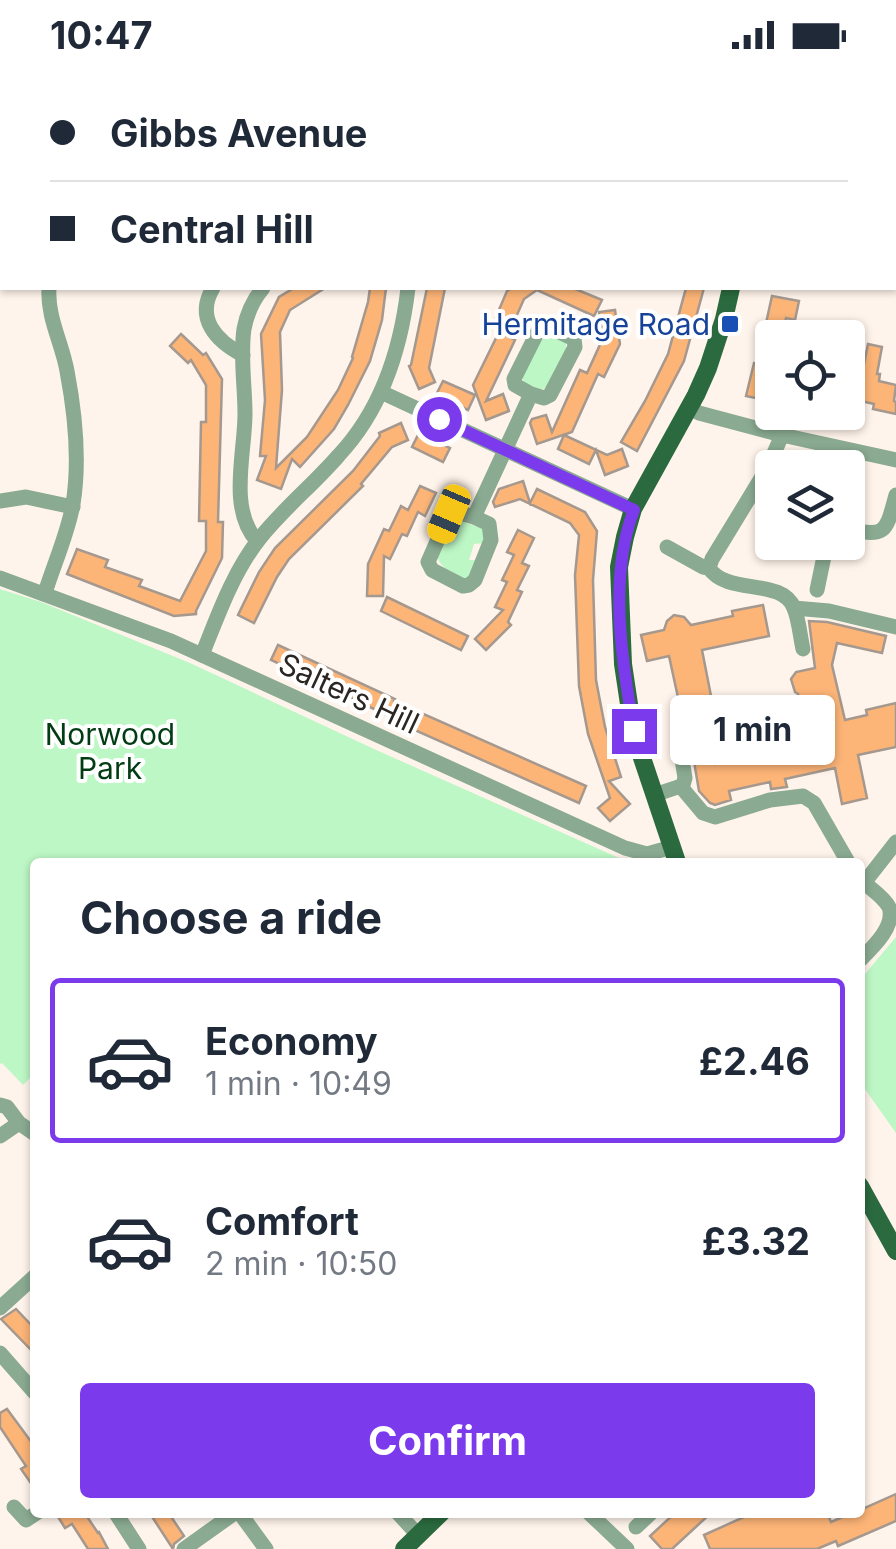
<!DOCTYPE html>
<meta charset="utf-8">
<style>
:root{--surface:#fff;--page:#f2f2f3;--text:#1f2937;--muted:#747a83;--line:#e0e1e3;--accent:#7c3aed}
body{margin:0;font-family:Inter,sans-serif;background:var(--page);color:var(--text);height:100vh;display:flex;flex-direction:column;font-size:38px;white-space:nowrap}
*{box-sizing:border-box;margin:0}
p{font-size:32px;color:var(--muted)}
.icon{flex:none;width:55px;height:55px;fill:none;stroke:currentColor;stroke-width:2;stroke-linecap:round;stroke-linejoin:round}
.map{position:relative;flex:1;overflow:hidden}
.side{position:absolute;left:30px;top:788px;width:835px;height:660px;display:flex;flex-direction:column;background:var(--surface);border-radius:10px;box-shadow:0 2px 8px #0004}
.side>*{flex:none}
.top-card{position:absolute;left:0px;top:0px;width:898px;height:220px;box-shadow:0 2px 8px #0004;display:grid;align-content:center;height:220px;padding:0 50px;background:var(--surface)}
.controls{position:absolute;left:755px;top:250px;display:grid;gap:20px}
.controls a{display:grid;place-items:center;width:110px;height:110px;border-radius:10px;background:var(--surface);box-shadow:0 2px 8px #0004;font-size:50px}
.end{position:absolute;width:45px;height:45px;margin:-22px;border:12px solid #7c3aed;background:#fff;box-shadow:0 0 0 5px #fff}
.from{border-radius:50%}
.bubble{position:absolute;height:70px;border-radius:10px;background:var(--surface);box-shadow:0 2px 8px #0004;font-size:32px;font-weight:700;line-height:70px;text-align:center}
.car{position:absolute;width:30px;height:60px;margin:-30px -15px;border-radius:12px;box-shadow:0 0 8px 2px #0007;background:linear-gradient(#f5c518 24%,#345 0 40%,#f5c518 0 76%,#345 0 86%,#f5c518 0)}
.top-card b{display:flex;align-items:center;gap:35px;height:95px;font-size:38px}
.top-card b+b{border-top:2px solid var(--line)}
.top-card i{width:25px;height:25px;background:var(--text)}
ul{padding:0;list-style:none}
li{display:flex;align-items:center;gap:30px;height:165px;margin:0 20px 15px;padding:0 30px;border:5px solid transparent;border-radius:10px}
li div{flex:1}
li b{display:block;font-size:38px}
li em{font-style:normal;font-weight:700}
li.selected{border-color:var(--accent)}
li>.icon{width:90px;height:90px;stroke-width:1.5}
h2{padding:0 50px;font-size:45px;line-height:120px}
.button{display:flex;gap:20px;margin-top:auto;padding:20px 50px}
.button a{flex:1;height:115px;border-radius:10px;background:var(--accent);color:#fff;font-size:40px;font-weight:700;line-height:115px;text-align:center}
.status{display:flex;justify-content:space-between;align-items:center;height:70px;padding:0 50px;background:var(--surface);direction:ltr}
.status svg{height:28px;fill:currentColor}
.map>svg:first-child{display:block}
.green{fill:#bdf7c5}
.building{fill:#fcb477;stroke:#a5988e;stroke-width:2.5}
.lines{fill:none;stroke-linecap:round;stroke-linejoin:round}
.minor{stroke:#8aaa91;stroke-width:15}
.major{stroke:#2a6a3e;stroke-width:18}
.route{stroke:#7c3aed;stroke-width:12}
.transit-dot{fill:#1a4fb4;stroke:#fff;stroke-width:4}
.labels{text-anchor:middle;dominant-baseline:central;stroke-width:8;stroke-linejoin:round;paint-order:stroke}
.transit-label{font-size:30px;fill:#164399;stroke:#fff;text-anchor:end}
.street-label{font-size:30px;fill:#2b2622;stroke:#fff}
.park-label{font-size:30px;fill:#023c14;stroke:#fff}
</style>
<div class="status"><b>10:47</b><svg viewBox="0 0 49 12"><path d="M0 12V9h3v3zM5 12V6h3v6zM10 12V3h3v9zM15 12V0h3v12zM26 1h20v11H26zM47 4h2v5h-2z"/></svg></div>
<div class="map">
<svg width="896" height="1479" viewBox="0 0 896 1479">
<rect width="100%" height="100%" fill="#fff4eb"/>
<!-- green -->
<g class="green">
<polygon points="545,262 566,272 566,279 549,316 538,321 524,312 522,307"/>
<path d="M454 449 482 458 485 473 474 474 469 490H478L467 512C426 490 435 486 454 449Z"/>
<polygon points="0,519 41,532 190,593 374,679 628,792 35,792 35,1003 23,1015 2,993 0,994"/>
<polygon points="896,867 896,1063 860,1012 860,910"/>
</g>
<!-- building -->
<g class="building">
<polygon points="294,218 325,218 290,240 280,262 282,320 276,398 307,367 338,320 353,288 352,287 368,232 370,218 386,218 382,250 370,291 348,335 334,359 300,397 292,389 281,419 257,410 266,386 260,386 265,330 261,264 279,227"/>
<polygon points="427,218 445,218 429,298 435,312 419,319 409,296 411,295"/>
<polygon points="512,218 573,218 602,230 594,246 537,220 524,229 509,263 492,256 507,221"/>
<polygon points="686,218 704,218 684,291 637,381 621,372 645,331 668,284"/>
<polygon points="772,226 799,231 795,250 786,248 782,268 772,268 772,295 765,330 746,326 754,293 757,294"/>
<polygon points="615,240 620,274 604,307 598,304 572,362 537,374 530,353 532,349 546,345 552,362 580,300 587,303 603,268 599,242"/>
<polygon points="499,262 515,270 486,331 503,324 509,341 486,350 473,315"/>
<polygon points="181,264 203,285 206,283 222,309 218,452 223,452 222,488 196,541 196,544 174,546 67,504 77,479 108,490 105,497 142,510 139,516 180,531 206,481 206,451 199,451 201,352 206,352 206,315 191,290 188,293 170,276"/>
<polygon points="868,274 882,277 877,304 880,304 879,311 896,315 894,331 896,332 896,344 873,339 874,334 848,328 848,296 863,299"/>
<polygon points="443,311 475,325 468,340 436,325"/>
<polygon points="401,353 408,370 392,377 361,414 363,416 289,489 277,507 254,553 238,545 259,502 275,478 353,401 380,366 379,363"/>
<polygon points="419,363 450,378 443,392 412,377"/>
<polygon points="564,365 607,385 622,379 628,396 605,405 596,380 589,394 558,379"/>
<polygon points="523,411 530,433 537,419 585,442 597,461 593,510 596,610 605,657 621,707 609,711 630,734 610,751 598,738 610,728 588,664 579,616 575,505 579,465 570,453 520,429 495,437 493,432 499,419"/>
<polygon points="420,416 436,423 425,446 418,442 407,466 402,464 390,489 384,486 383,526 367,526 368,494 384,459 389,461 401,436 408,440"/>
<polygon points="518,460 534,468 522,493 529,496 517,520 522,522 508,552 511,555 486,580 475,569 503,540 495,537 507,512 502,510 514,485 507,482"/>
<polygon points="387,527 468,566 461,580 381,541"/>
<polygon points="763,535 769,566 702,580 712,631 719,635 722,644 718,652 707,654 715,694 809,674 798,624 795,622 791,609 796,602 815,598 809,551 827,552 886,566 882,583 837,573 832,595 845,650 867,645 866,640 896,633 896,677 858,685 867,728 842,734 835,698 785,709 787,717 771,719 770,712 729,721 731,730 715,735 710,733 699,721 689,662 684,655 669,586 647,591 641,565 664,560 667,551 674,545 684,547 691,555 733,546 732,541"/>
<polygon points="278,575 395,629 394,631 586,716 579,733 392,650 393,648 271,590"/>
<polygon points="16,1239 35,1259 35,1284 1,1249"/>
<polygon points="7,1339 35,1377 35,1419 21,1399 26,1396 0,1357 0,1343"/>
<polygon points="896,1424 896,1451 838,1476 836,1471 817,1479 710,1479 704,1465 744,1447 742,1442 827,1442 831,1452 854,1442 860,1442 860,1440"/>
<polygon points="55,1442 90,1442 86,1445 98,1463 99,1462 108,1479 88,1479 72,1454 65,1458"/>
<polygon points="149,1442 168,1442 184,1466 174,1474 173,1479"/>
<polygon points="676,1442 712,1442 672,1479 662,1479 650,1466"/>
</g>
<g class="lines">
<!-- minor -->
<g class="minor">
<polyline points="12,0 17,2"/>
<polyline points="152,2 153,0"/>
<polyline points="453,2 454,0"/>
<polyline points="522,2 524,0"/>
<polyline points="582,2 584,0"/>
<polyline points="675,2 677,0"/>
<polyline points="895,184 896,184"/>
<path d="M213 218C195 248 216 271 243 285"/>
<polyline points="381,322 633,439"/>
<polyline points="690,338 699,343 782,365 896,390"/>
<path d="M782 365 768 397 712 489 709 498C727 526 782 507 794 538 799 550 800 566 803 579"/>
<polyline points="766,430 772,431"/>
<polyline points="0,431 26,427 73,437"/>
<polyline points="474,447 453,441 449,444 428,492 432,500 463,516 469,515 475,510 491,470 489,454 474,447 531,324 515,315 514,309 540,257 544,255 574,269 575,277 550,325 544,328 531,324"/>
<path d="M848 459C887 468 886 461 896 425"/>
<path d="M257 471C228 439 245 383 245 344 245 316 240 287 244 259 247 243 253 230 263 218"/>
<polyline points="667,477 703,497 709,498"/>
<polyline points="0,508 171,571 625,778 647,784 672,777"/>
<polyline points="817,520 827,472"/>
<path d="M45 523C54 494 68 463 73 434 80 391 75 343 67 301 62 273 47 247 49 218"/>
<polyline points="794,538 829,541 896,557"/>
<path d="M202 585C218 545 233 502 260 468 284 438 314 414 339 385 381 340 401 278 408 218"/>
<polyline points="678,664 685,708 682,718"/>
<polyline points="654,725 678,717 682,718 703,743 715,747 770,730 803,726 814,733 848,792"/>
<path d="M860 809C868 817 883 826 889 837 896 856 872 878 860 890"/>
<polyline points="864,813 896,772"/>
<polyline points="0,1035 7,1037 19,1053 35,1064"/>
<polyline points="0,1066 19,1053"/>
<polyline points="0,1238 35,1206"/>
<polyline points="0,1283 35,1323"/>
<polyline points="14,1437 26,1450 38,1442"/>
<polyline points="115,1442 139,1479"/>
<polyline points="239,1442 266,1479"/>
<polyline points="397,1442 418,1465"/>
<polyline points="588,1442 627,1479"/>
<polyline points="636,1457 652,1442"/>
<polyline points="184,1479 236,1442"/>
</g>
<!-- major -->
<g class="major">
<polyline points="764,2 765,0"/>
<polyline points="677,792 633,661 623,594 619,497 625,467 633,439 696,325 708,298 724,249 731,218"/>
<polyline points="860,1116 896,1181"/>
<polyline points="404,1479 442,1442"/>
</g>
</g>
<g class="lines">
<!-- route -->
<path class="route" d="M439 349 634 440C608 506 622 593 634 661"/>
</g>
<!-- markers -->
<rect class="transit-dot" x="720" y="244" width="20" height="20" rx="5"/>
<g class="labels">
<!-- transit labels -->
<g class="transit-label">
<text x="710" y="254">Hermitage Road</text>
</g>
<!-- street labels -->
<g class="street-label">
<text transform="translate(349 623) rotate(25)">Salters Hill</text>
</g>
<!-- park labels -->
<g class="park-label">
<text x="110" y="664">Norwood<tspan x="110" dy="34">Park</tspan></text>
</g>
</g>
</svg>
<div class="controls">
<a><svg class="icon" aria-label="locate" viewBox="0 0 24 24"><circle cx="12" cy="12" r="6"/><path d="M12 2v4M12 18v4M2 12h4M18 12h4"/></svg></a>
<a><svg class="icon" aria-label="layers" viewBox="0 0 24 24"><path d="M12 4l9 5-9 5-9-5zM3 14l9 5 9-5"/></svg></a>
</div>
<i class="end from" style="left:439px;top:349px"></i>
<i class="end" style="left:634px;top:661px"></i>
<div class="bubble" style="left:670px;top:625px;width:165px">1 min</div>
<i class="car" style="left:449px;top:444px;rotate:203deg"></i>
<div class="top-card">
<b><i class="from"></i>Gibbs Avenue</b>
<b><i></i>Central Hill</b>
</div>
<section class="side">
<h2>Choose a ride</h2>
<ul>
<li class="selected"><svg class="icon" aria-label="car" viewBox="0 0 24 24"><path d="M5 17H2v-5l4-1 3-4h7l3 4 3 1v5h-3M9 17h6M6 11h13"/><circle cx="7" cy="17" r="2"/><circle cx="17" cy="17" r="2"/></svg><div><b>Economy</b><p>1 min · 10:49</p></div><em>£2.46</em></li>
<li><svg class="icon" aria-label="car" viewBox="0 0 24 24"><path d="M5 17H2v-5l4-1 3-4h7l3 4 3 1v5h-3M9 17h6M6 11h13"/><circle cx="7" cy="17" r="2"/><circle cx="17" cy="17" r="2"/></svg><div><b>Comfort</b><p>2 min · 10:50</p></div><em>£3.32</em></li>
</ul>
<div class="button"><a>Confirm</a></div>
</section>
</div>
